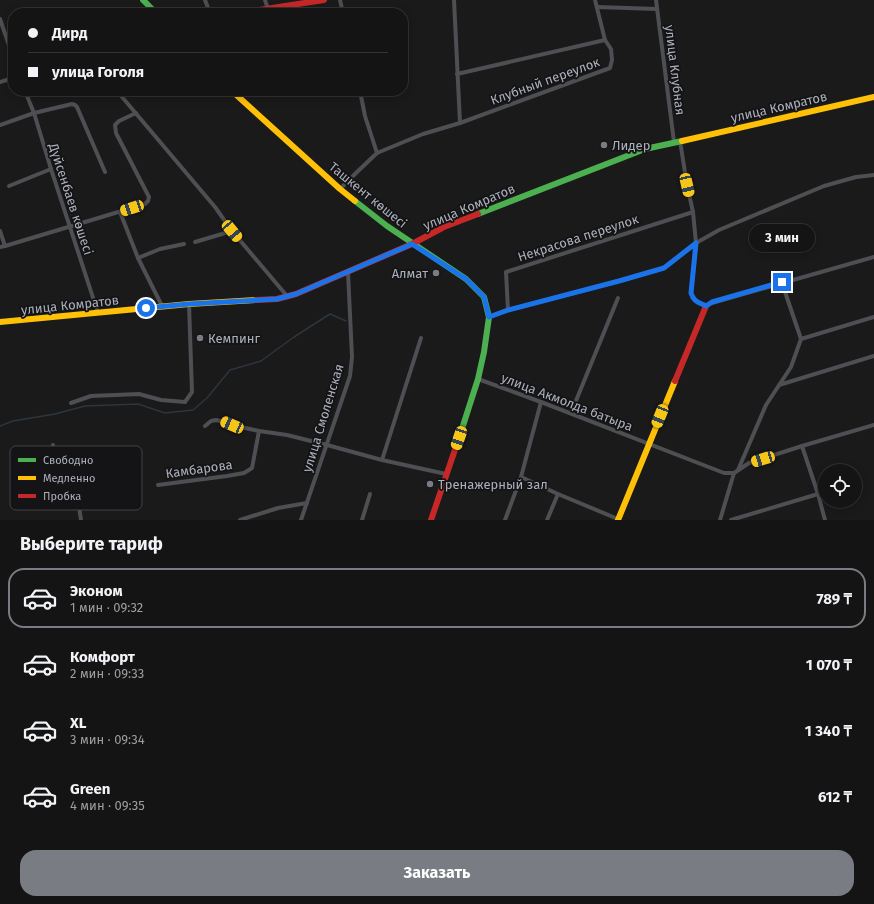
<!DOCTYPE html>
<html lang="ru">
<meta charset="utf-8">
<style>
:root{--surface:#141414;--page:#1d1d1d;--text:#f1f3f6;--muted:#9d9ea0;--line:#333334;--accent:#797c83}
body{margin:0;font-family:"Fira Sans",sans-serif;background:var(--page);color:var(--text);height:100vh;display:flex;flex-direction:column;font-size:15px;white-space:nowrap}
*{box-sizing:border-box;margin:0}
p{font-size:13px;color:var(--muted)}
.icon{flex:none;width:22px;height:22px;fill:none;stroke:currentColor;stroke-width:2;stroke-linecap:round;stroke-linejoin:round}
.map{position:relative;height:520px;overflow:hidden}
.panel{display:flex;flex-direction:column;background:var(--surface);flex:1}
.panel>*{flex:none}
.guide{position:absolute;left:8px;top:8px;width:400px;height:88px;border-radius:16px;box-shadow:0 2px 10px #0003,0 0 0 1px var(--line);display:grid;align-content:center;height:88px;padding:0 20px;background:var(--surface)}
.fabs{position:absolute;left:818px;top:464px;display:grid;gap:8px}
.fabs a{display:grid;place-items:center;width:44px;height:44px;border-radius:50%;background:var(--surface);box-shadow:0 2px 10px #0003,0 0 0 1px var(--line);font-size:20px}
.end{position:absolute;width:18px;height:18px;margin:-9px;border:5px solid #1a73e8;background:#fff;box-shadow:0 0 0 2px #fff}
.from{border-radius:50%}
.bubble{position:absolute;height:28px;border-radius:14px;background:var(--surface);box-shadow:0 2px 10px #0003,0 0 0 1px var(--line);font-size:13px;font-weight:700;line-height:28px;text-align:center}
.car{position:absolute;width:12px;height:24px;margin:-12px -6px;border-radius:5px;box-shadow:0 0 3px 1px #0007;background:linear-gradient(#f5c518 24%,#345 0 40%,#f5c518 0 76%,#345 0 86%,#f5c518 0)}
.guide b{display:flex;align-items:center;gap:14px;height:38px;font-size:15px}
.guide b+b{border-top:1px solid var(--line)}
.guide i{width:10px;height:10px;background:var(--text)}
ul{padding:0;list-style:none}
li{display:flex;align-items:center;gap:12px;height:60px;margin:0 8px 6px;padding:0 12px;border:2px solid transparent;border-radius:16px}
li div{flex:1}
li b{display:block;font-size:15px}
li em{font-style:normal;font-weight:700}
li.current{border-color:var(--accent)}
li>.icon{width:36px;height:36px;stroke-width:1.5}
h2{padding:0 20px;font-size:18px;line-height:48px}
.action{display:flex;gap:8px;margin-top:auto;padding:8px 20px}
.action a{flex:1;height:46px;border-radius:16px;background:var(--accent);color:#fff;font-size:16px;font-weight:700;line-height:46px;text-align:center}
.map>svg:first-child{display:block}
.lines{fill:none;stroke-linecap:round;stroke-linejoin:round}
.stream{stroke:#2d353d;stroke-width:1.5}
.street{stroke:#4e4f53;stroke-width:4}
.fast{stroke:#4caf50;stroke-width:6}
.slow{stroke:#ffc107;stroke-width:6}
.jam{stroke:#c62828;stroke-width:6}
.route{stroke:#1a73e8;stroke-width:5}
.poi-dot{fill:#797c83;stroke:#141416;stroke-width:1.5}
.labels{text-anchor:middle;dominant-baseline:central;stroke-width:3.5;stroke-linejoin:round;paint-order:stroke}
.street-label{font-size:13px;fill:#acb0bb;stroke:#141416}
.poi-label{font-size:13px;fill:#acb0bb;stroke:#141416;text-anchor:start}
.key{fill:#141416;stroke:#424348;stroke-width:1}
.key-label{font-size:11px;fill:#acb0bb}
</style>
<div class="map">
<svg width="874" height="520" viewBox="0 0 874 520">
<rect width="100%" height="100%" fill="#1a1a1a"/>
<g class="lines">
<!-- stream -->
<polyline class="stream" points="0,426 13,421 55,414 85,406 138,404 165,413 193,410 207,398 230,370 261,361 294,337 330,314 346,321"/>
<!-- street -->
<g class="street">
<polyline points="205,0 210,13"/>
<polyline points="265,0 268,9"/>
<polyline points="340,0 343,13"/>
<polyline points="454,0 460,123"/>
<polyline points="656,0 674,142"/>
<polyline points="597,7 657,9"/>
<polyline points="0,19 13,57"/>
<polyline points="457,74 605,40"/>
<polyline points="0,82 13,78"/>
<polyline points="25,91 34,113 51,169 98,313"/>
<polyline points="117,91 215,207 232,231 287,296"/>
<polyline points="360,91 365,116 377,153"/>
<polyline points="0,125 34,113 72,104 75,105 77,107 105,172"/>
<path d="M680 141 687 185 693 212 696 243 691 293C694 302 698 302 706 306L712 303 874 257"/>
<polyline points="9,186 51,169"/>
<polyline points="340,189 357,172 377,153 423,134 460,123 610,68 612,60 611,49 605,40 595,0"/>
<polyline points="120,212 138,258 162,306"/>
<polyline points="0,231 5,246"/>
<polyline points="195,242 232,231"/>
<polyline points="0,247 5,246 145,204 148,201 149,197 116,133 115,125 119,121 136,113"/>
<polyline points="138,258 160,249 184,244"/>
<polyline points="508,310 506,272 693,212"/>
<polyline points="489,317 508,310 619,281 664,268 696,243 719,230 824,186 856,177 874,175"/>
<polyline points="801,339 874,317"/>
<polyline points="478,379 541,402 724,473 734,473 749,463 802,446 874,425"/>
<polyline points="779,385 874,356"/>
<polyline points="71,403 91,396 139,394 161,400 185,402 192,392 189,304"/>
<polyline points="571,413 618,298"/>
<polyline points="205,426 211,421 216,420 224,422 232,425 259,431 287,435 327,445 382,460 446,474"/>
<polyline points="53,445 56,476 74,473 81,520"/>
<polyline points="802,446 818,494 825,520"/>
<polyline points="382,460 421,338"/>
<polyline points="738,470 766,405 791,367 801,339 782,283"/>
<polyline points="521,477 558,494 618,519"/>
<polyline points="158,485 227,476 244,473 252,468 259,431"/>
<polyline points="240,520 278,508 307,503"/>
<polyline points="301,520 350,376 352,357 348,272"/>
<polyline points="362,520 370,494"/>
<polyline points="505,520 521,477 541,402"/>
<polyline points="547,520 558,494"/>
<polyline points="720,520 734,473"/>
<polyline points="731,520 818,494"/>
</g>
<!-- fast -->
<g class="fast">
<polyline points="143,0 156,13"/>
<polyline points="355,201 387,226 466,279 484,297 489,317 484,352 478,379 460,435"/>
<polyline points="478,214 645,149 682,141"/>
</g>
<!-- slow -->
<g class="slow">
<polyline points="232,91 340,189 355,201"/>
<polyline points="682,141 874,97"/>
<polyline points="0,322 189,304 256,300"/>
<polyline points="618,520 675,381"/>
</g>
<!-- jam -->
<g class="jam">
<polyline points="239,13 324,0"/>
<polyline points="256,300 277,299 296,294 412,244 444,227 478,214"/>
<polyline points="675,381 706,306"/>
<polyline points="431,520 460,435"/>
</g>
</g>
<g class="lines">
<!-- route -->
<path class="route" d="M146 308 189 304 277 299 296 294 412 244 466 279 484 297 489 317 508 310 619 281 664 268 696 243 691 293C694 302 698 302 706 306L712 302 782 282"/>
</g>
<!-- markers -->
<g class="poi-dot">
<circle cx="604" cy="145" r="4"/>
<circle cx="436" cy="273" r="4"/>
<circle cx="200" cy="338" r="4"/>
<circle cx="430" cy="484" r="4"/>
</g>
<g class="labels">
<!-- street labels -->
<g class="street-label">
<text transform="translate(675 70) rotate(83)">улица Клубная</text>
<text transform="translate(545 81) rotate(-20)">Клубный переулок</text>
<text transform="translate(779 107) rotate(-13)">улица Комратов</text>
<text transform="translate(368 195) rotate(39)">Ташкент көшесі</text>
<text transform="translate(71 199) rotate(72)">Дүйсенбаев көшесі</text>
<text transform="translate(469 207) rotate(-23)">улица Комратов</text>
<text transform="translate(578 238) rotate(-18)">Некрасова переулок</text>
<text transform="translate(70 305) rotate(-6)">улица Комратов</text>
<text transform="translate(567 402) rotate(21)">улица Акмолда батыра</text>
<text transform="translate(323 418) rotate(-73)">улица Смоленская</text>
<text transform="translate(199 469) rotate(-8)">Камбарова</text>
</g>
<!-- poi labels -->
<g class="poi-label">
<text x="612" y="145">Лидер</text>
<text x="428" y="273" text-anchor="end">Алмат</text>
<text x="208" y="338">Кемпинг</text>
<text x="438" y="484">Тренажерный зал</text>
</g>
</g>
<!-- legend -->
<rect x="10" y="446" width="132" height="64" rx="6" class="key"/>
<rect x="18" y="458" width="18" height="4" fill="#4caf50"/>
<rect x="18" y="476" width="18" height="4" fill="#ffc107"/>
<rect x="18" y="494" width="18" height="4" fill="#c62828"/>
<g class="key-label">
<text x="43" y="464">Свободно</text>
<text x="43" y="482">Медленно</text>
<text x="43" y="500">Пробка</text>
</g>
</svg>
<div class="fabs">
<a><svg class="icon" aria-label="locate" viewBox="0 0 24 24"><circle cx="12" cy="12" r="6"/><path d="M12 2v4M12 18v4M2 12h4M18 12h4"/></svg></a>
</div>
<i class="end from" style="left:146px;top:308px"></i>
<i class="end" style="left:782px;top:282px"></i>
<div class="bubble" style="left:749px;top:224px;width:66px">3 мин</div>
<i class="car" style="left:687px;top:185px;rotate:167deg"></i>
<i class="car" style="left:132px;top:208px;rotate:252deg"></i>
<i class="car" style="left:232px;top:231px;rotate:140deg"></i>
<i class="car" style="left:660px;top:416px;rotate:202deg"></i>
<i class="car" style="left:232px;top:425px;rotate:293deg"></i>
<i class="car" style="left:459px;top:438px;rotate:199deg"></i>
<i class="car" style="left:763px;top:459px;rotate:253deg"></i>
<div class="guide">
<b><i class="from"></i>Дирд</b>
<b><i></i>улица Гоголя</b>
</div>
</div>
<section class="panel">
<h2>Выберите тариф</h2>
<ul>
<li class="current"><svg class="icon" aria-label="car" viewBox="0 0 24 24"><path d="M5 17H2v-5l4-1 3-4h7l3 4 3 1v5h-3M9 17h6M6 11h13"/><circle cx="7" cy="17" r="2"/><circle cx="17" cy="17" r="2"/></svg><div><b>Эконом</b><p>1 мин · 09:32</p></div><em>789 ₸</em></li>
<li><svg class="icon" aria-label="car" viewBox="0 0 24 24"><path d="M5 17H2v-5l4-1 3-4h7l3 4 3 1v5h-3M9 17h6M6 11h13"/><circle cx="7" cy="17" r="2"/><circle cx="17" cy="17" r="2"/></svg><div><b>Комфорт</b><p>2 мин · 09:33</p></div><em>1 070 ₸</em></li>
<li><svg class="icon" aria-label="car" viewBox="0 0 24 24"><path d="M5 17H2v-5l4-1 3-4h7l3 4 3 1v5h-3M9 17h6M6 11h13"/><circle cx="7" cy="17" r="2"/><circle cx="17" cy="17" r="2"/></svg><div><b>XL</b><p>3 мин · 09:34</p></div><em>1 340 ₸</em></li>
<li><svg class="icon" aria-label="car" viewBox="0 0 24 24"><path d="M5 17H2v-5l4-1 3-4h7l3 4 3 1v5h-3M9 17h6M6 11h13"/><circle cx="7" cy="17" r="2"/><circle cx="17" cy="17" r="2"/></svg><div><b>Green</b><p>4 мин · 09:35</p></div><em>612 ₸</em></li>
</ul>
<div class="action"><a>Заказать</a></div>
</section>
